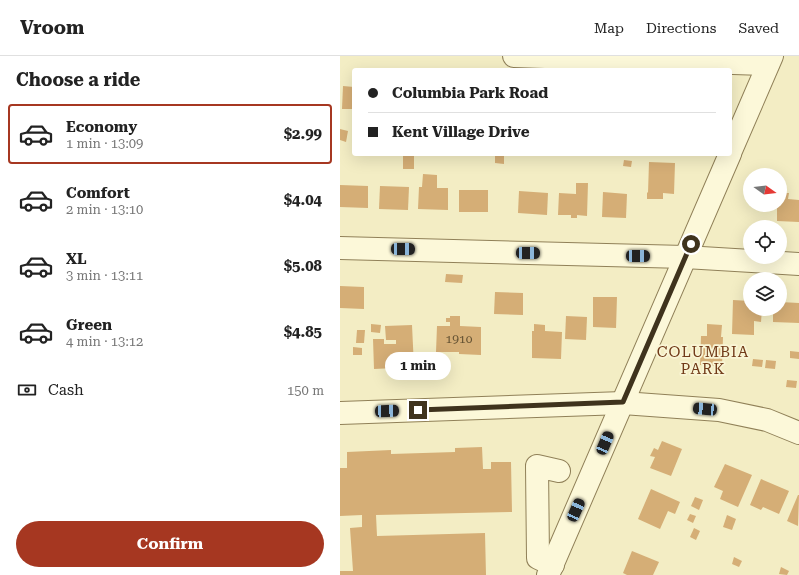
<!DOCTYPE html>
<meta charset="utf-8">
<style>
:root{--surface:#fff;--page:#f2f2f2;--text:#222;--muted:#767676;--line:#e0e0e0;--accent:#a63721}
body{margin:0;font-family:"Roboto Serif",serif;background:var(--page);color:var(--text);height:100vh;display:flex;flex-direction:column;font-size:15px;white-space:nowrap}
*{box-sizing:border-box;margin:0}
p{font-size:13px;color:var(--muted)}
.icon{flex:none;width:22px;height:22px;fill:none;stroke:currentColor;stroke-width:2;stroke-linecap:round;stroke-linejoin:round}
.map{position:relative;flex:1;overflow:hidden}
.details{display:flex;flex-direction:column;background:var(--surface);width:340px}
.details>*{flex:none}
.hud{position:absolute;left:12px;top:12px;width:380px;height:88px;border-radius:4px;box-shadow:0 4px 16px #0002;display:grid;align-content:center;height:88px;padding:0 16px;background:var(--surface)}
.needle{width:26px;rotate:104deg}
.buttons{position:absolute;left:403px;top:112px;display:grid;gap:8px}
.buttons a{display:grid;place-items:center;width:44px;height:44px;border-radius:50%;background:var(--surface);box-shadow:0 4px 16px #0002;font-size:20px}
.end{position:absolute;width:18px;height:18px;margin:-9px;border:5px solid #3f331d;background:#fff;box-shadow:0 0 0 2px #fff}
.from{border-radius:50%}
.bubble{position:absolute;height:28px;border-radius:14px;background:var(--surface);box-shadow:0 4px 16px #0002;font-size:13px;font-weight:700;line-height:28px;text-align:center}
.car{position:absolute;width:12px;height:24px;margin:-12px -6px;border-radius:5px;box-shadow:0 0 3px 1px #0007;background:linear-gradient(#222 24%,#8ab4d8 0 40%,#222 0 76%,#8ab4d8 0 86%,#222 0)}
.hud b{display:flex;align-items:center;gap:14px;height:38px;font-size:15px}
.hud b+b{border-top:1px solid var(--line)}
.hud i{width:10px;height:10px;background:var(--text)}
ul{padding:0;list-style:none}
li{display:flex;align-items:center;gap:12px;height:60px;margin:0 8px 6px;padding:0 8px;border:2px solid transparent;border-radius:4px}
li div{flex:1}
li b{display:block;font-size:15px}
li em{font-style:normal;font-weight:700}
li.selected{border-color:var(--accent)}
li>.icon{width:36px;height:36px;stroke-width:1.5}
h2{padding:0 16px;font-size:18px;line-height:48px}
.pay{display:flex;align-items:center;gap:10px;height:44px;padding:0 16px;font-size:15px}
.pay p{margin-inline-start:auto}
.cta{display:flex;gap:8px;margin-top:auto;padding:8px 16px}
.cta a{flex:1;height:46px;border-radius:24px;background:var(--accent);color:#fff;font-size:16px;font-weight:700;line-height:46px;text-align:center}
header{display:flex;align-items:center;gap:24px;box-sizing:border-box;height:56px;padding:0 20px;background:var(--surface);border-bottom:1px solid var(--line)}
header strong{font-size:19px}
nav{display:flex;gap:22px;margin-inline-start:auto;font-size:14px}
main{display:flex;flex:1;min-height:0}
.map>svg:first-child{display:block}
.building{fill:#d5ae76}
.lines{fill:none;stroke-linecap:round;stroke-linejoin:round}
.minor-casing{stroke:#908058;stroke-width:24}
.minor{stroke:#fcf8d9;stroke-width:22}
.route{stroke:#3f331d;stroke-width:5}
.labels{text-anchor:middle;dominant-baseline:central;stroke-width:3.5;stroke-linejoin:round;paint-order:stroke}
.number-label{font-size:12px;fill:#645233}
.neighbourhood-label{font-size:15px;letter-spacing:1px;fill:#703a18;stroke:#f9f5d5}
</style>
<header>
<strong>Vroom</strong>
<nav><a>Map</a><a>Directions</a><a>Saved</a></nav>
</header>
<main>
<section class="details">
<h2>Choose a ride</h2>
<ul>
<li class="selected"><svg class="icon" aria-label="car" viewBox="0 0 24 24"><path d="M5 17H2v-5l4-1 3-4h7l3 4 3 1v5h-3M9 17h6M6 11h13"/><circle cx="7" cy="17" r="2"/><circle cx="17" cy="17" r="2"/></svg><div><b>Economy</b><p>1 min · 13:09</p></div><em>$2.99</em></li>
<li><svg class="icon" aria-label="car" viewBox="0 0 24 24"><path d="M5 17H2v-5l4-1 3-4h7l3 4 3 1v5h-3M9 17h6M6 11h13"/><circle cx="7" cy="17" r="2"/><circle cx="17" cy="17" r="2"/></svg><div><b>Comfort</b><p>2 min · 13:10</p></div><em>$4.04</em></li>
<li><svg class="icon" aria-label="car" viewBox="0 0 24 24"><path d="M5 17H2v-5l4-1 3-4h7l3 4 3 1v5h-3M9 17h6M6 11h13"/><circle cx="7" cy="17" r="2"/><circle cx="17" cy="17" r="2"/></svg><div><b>XL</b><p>3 min · 13:11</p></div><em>$5.08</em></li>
<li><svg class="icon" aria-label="car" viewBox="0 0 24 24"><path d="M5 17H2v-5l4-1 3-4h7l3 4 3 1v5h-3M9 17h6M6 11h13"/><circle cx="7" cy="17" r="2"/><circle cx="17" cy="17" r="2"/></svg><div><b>Green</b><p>4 min · 13:12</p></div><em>$4.85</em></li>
</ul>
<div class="pay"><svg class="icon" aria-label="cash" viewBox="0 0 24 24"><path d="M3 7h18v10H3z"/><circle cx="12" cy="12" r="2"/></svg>Cash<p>150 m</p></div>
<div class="cta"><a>Confirm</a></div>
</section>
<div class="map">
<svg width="459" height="519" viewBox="0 0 459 519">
<rect width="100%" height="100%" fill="#f3edc4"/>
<!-- building -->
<g class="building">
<polygon points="3,30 14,31 14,53 2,53"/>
<polygon points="0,73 8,75 6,86 0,84"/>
<rect x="63" y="98" width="11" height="15"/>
<polygon points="155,98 164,98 164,108 155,107"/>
<polygon points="284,104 292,105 291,111 283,110"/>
<polygon points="309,106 335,107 334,138 323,137 323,143 307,143 307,136 308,137"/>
<polygon points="83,118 97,119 97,132 108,132 108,154 78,153 79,131 82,131"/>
<polygon points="236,127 248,127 247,160 237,159 237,162 231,162 231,159 218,159 219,137 236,138"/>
<polygon points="0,129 28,130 28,152 0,151"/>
<polygon points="40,130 69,131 68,154 39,153"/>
<rect x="119" y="134" width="29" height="22"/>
<polygon points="179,135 208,137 207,159 178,157"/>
<polygon points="263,136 287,138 286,162 262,161"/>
<polygon points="440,137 449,137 448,143 459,144 459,166 437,165 437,149 440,149"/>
<polygon points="106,218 123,219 122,227 105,226"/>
<polygon points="0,230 24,231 24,253 0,252"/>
<polygon points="155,236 183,237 183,259 154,258"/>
<polygon points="253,241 277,241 276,272 253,271"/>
<polygon points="393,244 410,245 410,253 422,253 421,266 414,265 414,279 392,278"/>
<polygon points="440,246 459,247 459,267 433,266 433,253 440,253"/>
<polygon points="110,260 120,260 120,270 141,271 141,299 119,298 119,296 96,296 97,270 110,270 110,266 106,266 106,262 110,262"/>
<polygon points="226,260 247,261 246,284 225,283"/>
<polygon points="31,268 41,269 40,277 31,276"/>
<polygon points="194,268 205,269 205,275 222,276 221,303 192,302 192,275 194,275"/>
<polygon points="367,268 382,269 381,281 383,281 382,310 360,309 361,280 367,280"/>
<polygon points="72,269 74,311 72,311 73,313 55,314 55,312 34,313 33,283 44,283 44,288 56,288 56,284 46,284 45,270"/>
<polygon points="17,274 25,274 24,287 16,287"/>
<polygon points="13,291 22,292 22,299 13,299"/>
<polygon points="450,295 459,296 459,303 450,302"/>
<polygon points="413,303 423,304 422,311 412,310"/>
<polygon points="426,304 436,305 435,313 425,312"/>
<polygon points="447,324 457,325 456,332 446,331"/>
<polygon points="322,385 342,393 331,420 310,412 315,401 310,400 314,392 318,394"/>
<polygon points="142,391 143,413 151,413 151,406 171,406 172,456 36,459 37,480 145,477 146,519 0,519 0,515 13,515 10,472 22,471 22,459 0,460 0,412 7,412 7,396 51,394 51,398 115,396 115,392"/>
<polygon points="385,408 412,419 398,451 380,443 383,435 374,431"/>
<polygon points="421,423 449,435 439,458 423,451 421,454 410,449"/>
<polygon points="311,433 340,446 335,458 328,455 320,473 298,463"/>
<polygon points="458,439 459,439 458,470 447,465"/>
<polygon points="355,441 363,444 359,454 351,450"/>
<polygon points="350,458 356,460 353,467 347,464"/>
<polygon points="387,459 396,463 392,474 383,471"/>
<polygon points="354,472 360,475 356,484 350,481"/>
<polygon points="292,495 319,506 313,519 287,519 283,517"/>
<polygon points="394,501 402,505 399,511 392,508"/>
<polygon points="441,511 449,515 447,519 439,518"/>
</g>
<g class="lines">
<defs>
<g id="minor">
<polyline points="174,0 428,8"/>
<polyline points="390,97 432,0"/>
<polyline points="0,192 345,201 459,208"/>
<polyline points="0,357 283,347 379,354 427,364 459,377"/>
<polyline points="213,509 198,502 197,410 219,415"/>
<polyline points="208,519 390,98"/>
</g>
</defs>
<!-- minor casing -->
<use href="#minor" class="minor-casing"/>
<!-- minor -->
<use href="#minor" class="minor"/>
</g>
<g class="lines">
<!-- route -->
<polyline class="route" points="78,354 283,346 351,188"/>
</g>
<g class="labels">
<!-- number labels -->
<g class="number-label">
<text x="119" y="283">1910</text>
</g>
<!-- neighbourhood labels -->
<g class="neighbourhood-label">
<text x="363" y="296">COLUMBIA<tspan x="363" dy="17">PARK</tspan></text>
</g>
</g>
</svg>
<div class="buttons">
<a><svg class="needle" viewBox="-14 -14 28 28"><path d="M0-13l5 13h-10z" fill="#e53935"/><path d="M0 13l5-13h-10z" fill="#767676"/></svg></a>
<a><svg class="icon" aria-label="locate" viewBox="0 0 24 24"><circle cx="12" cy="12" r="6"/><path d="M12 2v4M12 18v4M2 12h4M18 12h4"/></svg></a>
<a><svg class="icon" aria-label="layers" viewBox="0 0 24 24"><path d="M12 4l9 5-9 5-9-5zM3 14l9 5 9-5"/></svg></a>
</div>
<i class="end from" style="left:351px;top:188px"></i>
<i class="end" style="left:78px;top:354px"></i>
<div class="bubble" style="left:45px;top:296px;width:66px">1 min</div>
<i class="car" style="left:63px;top:193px;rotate:91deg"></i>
<i class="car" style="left:188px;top:197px;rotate:91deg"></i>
<i class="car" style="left:298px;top:200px;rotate:91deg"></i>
<i class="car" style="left:365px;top:353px;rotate:275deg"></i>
<i class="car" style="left:47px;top:355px;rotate:88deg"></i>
<i class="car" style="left:265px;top:387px;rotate:23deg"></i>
<i class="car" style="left:236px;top:454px;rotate:24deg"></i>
<div class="hud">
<b><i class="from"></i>Columbia Park Road</b>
<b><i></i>Kent Village Drive</b>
</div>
</div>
</main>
